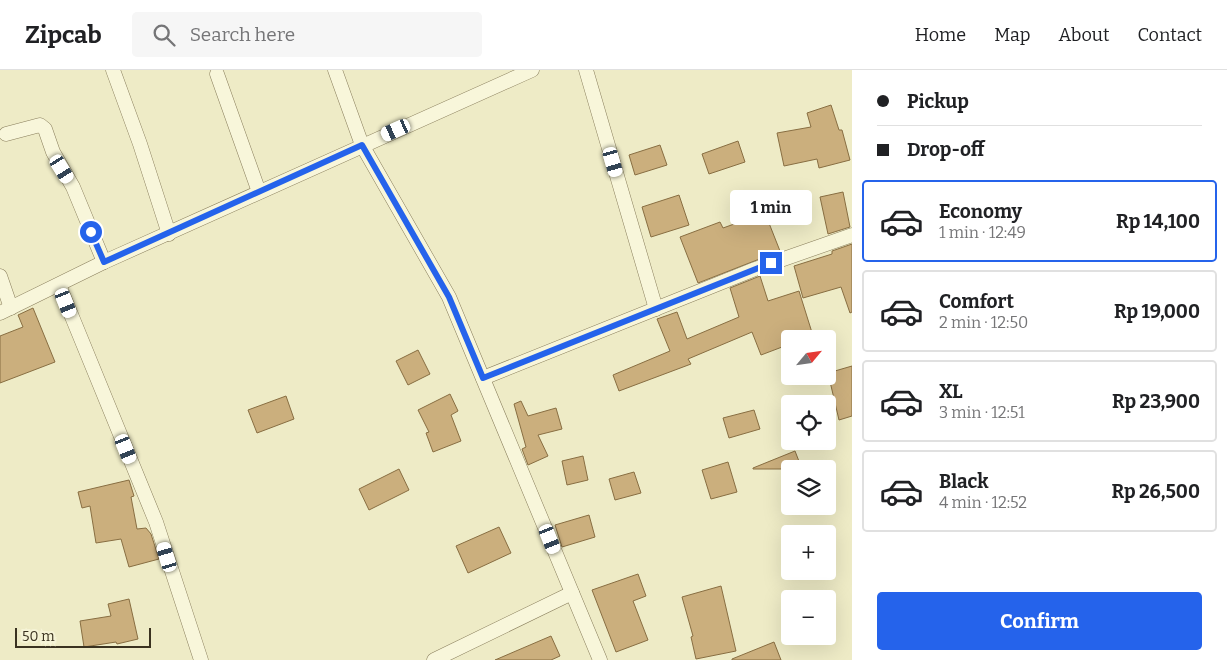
<!DOCTYPE html>
<meta charset="utf-8">
<style>
:root{--surface:#fff;--page:#f6f6f6;--text:#202124;--muted:#757577;--line:#e0e0e0;--accent:#2563eb}
body{margin:0;font-family:Bitter,serif;background:var(--page);color:var(--text);height:100vh;display:flex;flex-direction:column;font-size:19px;white-space:nowrap}
*{box-sizing:border-box;margin:0}
p{font-size:16px;color:var(--muted)}
.icon{flex:none;width:28px;height:28px;fill:none;stroke:currentColor;stroke-width:2;stroke-linecap:round;stroke-linejoin:round}
.map{position:relative;flex:1;overflow:hidden}
.sheet{display:flex;flex-direction:column;background:var(--surface);width:375px}
.sheet>*{flex:none}
.banner{display:grid;align-content:center;height:110px;padding:0 25px;background:var(--surface)}
.needle{width:32px;rotate:61deg}
.controls{position:absolute;left:781px;top:260px;display:grid;gap:10px}
.controls a{display:grid;place-items:center;width:55px;height:55px;border-radius:5px;background:var(--surface);box-shadow:0 5px 20px #0002;font-size:25px}
.scale{position:absolute;left:15px;bottom:12px;width:136px;box-sizing:border-box;padding-left:5px;border:2px solid #3a3220;border-top:0;font-size:14px;line-height:18px;white-space:nowrap;color:#3a3220;-webkit-text-stroke:4px #f5f3d6;paint-order:stroke}
.end{position:absolute;width:22px;height:22px;margin:-11px;border:6px solid #2563eb;background:#fff;box-shadow:0 0 0 2px #fff}
.from{border-radius:50%}
.bubble{position:absolute;height:35px;border-radius:5px;background:var(--surface);box-shadow:0 5px 20px #0002;font-size:16px;font-weight:700;line-height:35px;text-align:center}
.car{position:absolute;width:15px;height:30px;margin:-15px -8px;border-radius:6px;box-shadow:0 0 4px 1px #0007;background:linear-gradient(#fff 24%,#345 0 40%,#fff 0 76%,#345 0 86%,#fff 0)}
.banner b{display:flex;align-items:center;gap:18px;height:48px;font-size:19px}
.banner b+b{border-top:1px solid var(--line)}
.banner i{width:12px;height:12px;background:var(--text)}
ul{padding:0;list-style:none}
li{display:flex;align-items:center;gap:15px;height:82px;margin:0 10px 8px;padding:0 15px;border:2px solid var(--line);border-radius:5px}
li div{flex:1}
li b{display:block;font-size:19px}
li em{font-style:normal;font-weight:700}
li.on{border-color:var(--accent)}
li>.icon{width:45px;height:45px;stroke-width:1.5}
.action{display:flex;gap:10px;margin-top:auto;padding:10px 25px}
.action a{flex:1;height:58px;border-radius:5px;background:var(--accent);color:#fff;font-size:20px;font-weight:700;line-height:58px;text-align:center}
header{display:flex;align-items:center;gap:30px;box-sizing:border-box;height:70px;padding:0 25px;background:var(--surface);border-bottom:1px solid var(--line)}
header strong{font-size:24px}
nav{display:flex;gap:28px;margin-inline-start:auto;font-size:18px}
.search{width:350px;height:45px;background:var(--page);display:flex;align-items:center;gap:12px;box-sizing:border-box;padding:0 18px;border-radius:5px;color:var(--muted);font-size:19px}
main{display:flex;flex:1;min-height:0}
.map>svg:first-child{display:block}
.building{fill:#cbaf7d;stroke:#886e42}
.lines{fill:none;stroke-linecap:round;stroke-linejoin:round}
.minor-casing{stroke:#897e5c;stroke-width:15}
.minor{stroke:#f8f6da;stroke-width:14}
.route{stroke:#2563eb;stroke-width:6}
</style>
<header>
<strong>Zipcab</strong>
<div class="search"><svg class="icon" aria-label="search" viewBox="0 0 24 24"><circle cx="10" cy="10" r="6"/><path d="M15 15l6 6"/></svg>Search here</div>
<nav><a>Home</a><a>Map</a><a>About</a><a>Contact</a></nav>
</header>
<main>
<div class="map">
<svg width="852" height="590" viewBox="0 0 852 590">
<rect width="100%" height="100%" fill="#eeebc6"/>
<!-- building -->
<g class="building">
<polygon points="831,35 839,60 842,60 850,90 819,98 817,89 784,96 777,63 811,57 807,43"/>
<polygon points="738,71 745,92 709,104 702,84"/>
<polygon points="660,75 667,95 635,105 629,85"/>
<polygon points="843,122 850,157 828,164 820,127"/>
<polygon points="679,125 689,155 651,167 642,137"/>
<polygon points="765,143 780,181 698,213 680,167 720,152 723,158"/>
<polygon points="852,174 852,242 850,243 841,217 803,228 794,196 832,184 832,181"/>
<polygon points="760,206 768,231 799,221 814,269 790,269 790,274 761,285 752,262 688,289 691,294 619,321 613,305 670,281 657,249 677,242 687,269 739,247 730,218"/>
<polygon points="33,238 55,292 0,313 0,266 23,257 18,245"/>
<polygon points="418,280 430,304 408,315 396,291"/>
<polygon points="852,296 852,346 839,350 828,303"/>
<polygon points="450,324 458,341 451,345 461,371 433,382 426,363 429,362 418,340"/>
<polygon points="286,326 294,349 257,363 248,340"/>
<polygon points="521,331 528,346 556,338 562,359 538,365 548,386 528,395 522,379 526,377 514,334"/>
<polygon points="754,340 760,359 729,368 723,348"/>
<polygon points="795,381 802,399 753,399 753,398"/>
<polygon points="583,386 588,410 567,415 562,391"/>
<polygon points="728,392 737,422 711,429 702,400"/>
<polygon points="399,399 409,420 369,440 359,419"/>
<polygon points="634,402 641,423 615,430 609,409"/>
<polygon points="129,410 134,426 131,427 137,459 146,458 151,464 159,489 129,497 121,469 96,473 90,436 82,438 78,422"/>
<polygon points="589,445 595,467 562,477 555,455"/>
<polygon points="499,457 511,483 468,503 456,476"/>
<polygon points="638,504 646,526 633,531 648,570 616,582 592,520"/>
<polygon points="721,516 736,581 696,589 691,567 693,566 682,527"/>
<polygon points="129,529 138,569 117,574 116,572 84,577 80,551 111,546 108,534"/>
<polygon points="551,566 560,586 551,590 495,590"/>
<polygon points="774,572 781,590 732,590 732,589"/>
</g>
<g class="lines">
<defs>
<g id="minor">
<polyline points="113,0 140,74 169,164"/>
<polyline points="335,0 362,75 449,227 600,590"/>
<polyline points="586,0 656,239"/>
<polyline points="217,4 259,122"/>
<polyline points="6,64 40,55 45,59 53,82 73,117 104,192"/>
<polyline points="0,206 11,238"/>
<polyline points="59,215 156,452 201,590"/>
<polyline points="0,243 104,192 532,0"/>
<polyline points="483,308 755,199 852,165"/>
<polyline points="434,590 572,523"/>
</g>
</defs>
<!-- minor casing -->
<use href="#minor" class="minor-casing"/>
<!-- minor -->
<use href="#minor" class="minor"/>
</g>
<g class="lines">
<!-- route -->
<polyline class="route" points="91,162 104,192 362,75 449,227 483,308 771,193"/>
</g>
</svg>
<div class="controls">
<a><svg class="needle" viewBox="-14 -14 28 28"><path d="M0-13l5 13h-10z" fill="#e53935"/><path d="M0 13l5-13h-10z" fill="#757577"/></svg></a>
<a><svg class="icon" aria-label="locate" viewBox="0 0 24 24"><circle cx="12" cy="12" r="6"/><path d="M12 2v4M12 18v4M2 12h4M18 12h4"/></svg></a>
<a><svg class="icon" aria-label="layers" viewBox="0 0 24 24"><path d="M12 4l9 5-9 5-9-5zM3 14l9 5 9-5"/></svg></a>
<a>+</a>
<a>−</a>
</div>
<div class="scale">50 m</div>
<i class="end from" style="left:91px;top:162px"></i>
<i class="end" style="left:771px;top:193px"></i>
<div class="bubble" style="left:730px;top:120px;width:82px">1 min</div>
<i class="car" style="left:396px;top:60px;rotate:246deg"></i>
<i class="car" style="left:613px;top:92px;rotate:164deg"></i>
<i class="car" style="left:62px;top:99px;rotate:148deg"></i>
<i class="car" style="left:66px;top:233px;rotate:158deg"></i>
<i class="car" style="left:126px;top:379px;rotate:158deg"></i>
<i class="car" style="left:550px;top:469px;rotate:158deg"></i>
<i class="car" style="left:167px;top:487px;rotate:343deg"></i>
</div>
<section class="sheet">
<div class="banner">
<b><i class="from"></i>Pickup</b>
<b><i></i>Drop-off</b>
</div>
<ul>
<li class="on"><svg class="icon" aria-label="car" viewBox="0 0 24 24"><path d="M5 17H2v-5l4-1 3-4h7l3 4 3 1v5h-3M9 17h6M6 11h13"/><circle cx="7" cy="17" r="2"/><circle cx="17" cy="17" r="2"/></svg><div><b>Economy</b><p>1 min · 12:49</p></div><em>Rp 14,100</em></li>
<li><svg class="icon" aria-label="car" viewBox="0 0 24 24"><path d="M5 17H2v-5l4-1 3-4h7l3 4 3 1v5h-3M9 17h6M6 11h13"/><circle cx="7" cy="17" r="2"/><circle cx="17" cy="17" r="2"/></svg><div><b>Comfort</b><p>2 min · 12:50</p></div><em>Rp 19,000</em></li>
<li><svg class="icon" aria-label="car" viewBox="0 0 24 24"><path d="M5 17H2v-5l4-1 3-4h7l3 4 3 1v5h-3M9 17h6M6 11h13"/><circle cx="7" cy="17" r="2"/><circle cx="17" cy="17" r="2"/></svg><div><b>XL</b><p>3 min · 12:51</p></div><em>Rp 23,900</em></li>
<li><svg class="icon" aria-label="car" viewBox="0 0 24 24"><path d="M5 17H2v-5l4-1 3-4h7l3 4 3 1v5h-3M9 17h6M6 11h13"/><circle cx="7" cy="17" r="2"/><circle cx="17" cy="17" r="2"/></svg><div><b>Black</b><p>4 min · 12:52</p></div><em>Rp 26,500</em></li>
</ul>
<div class="action"><a>Confirm</a></div>
</section>
</main>
